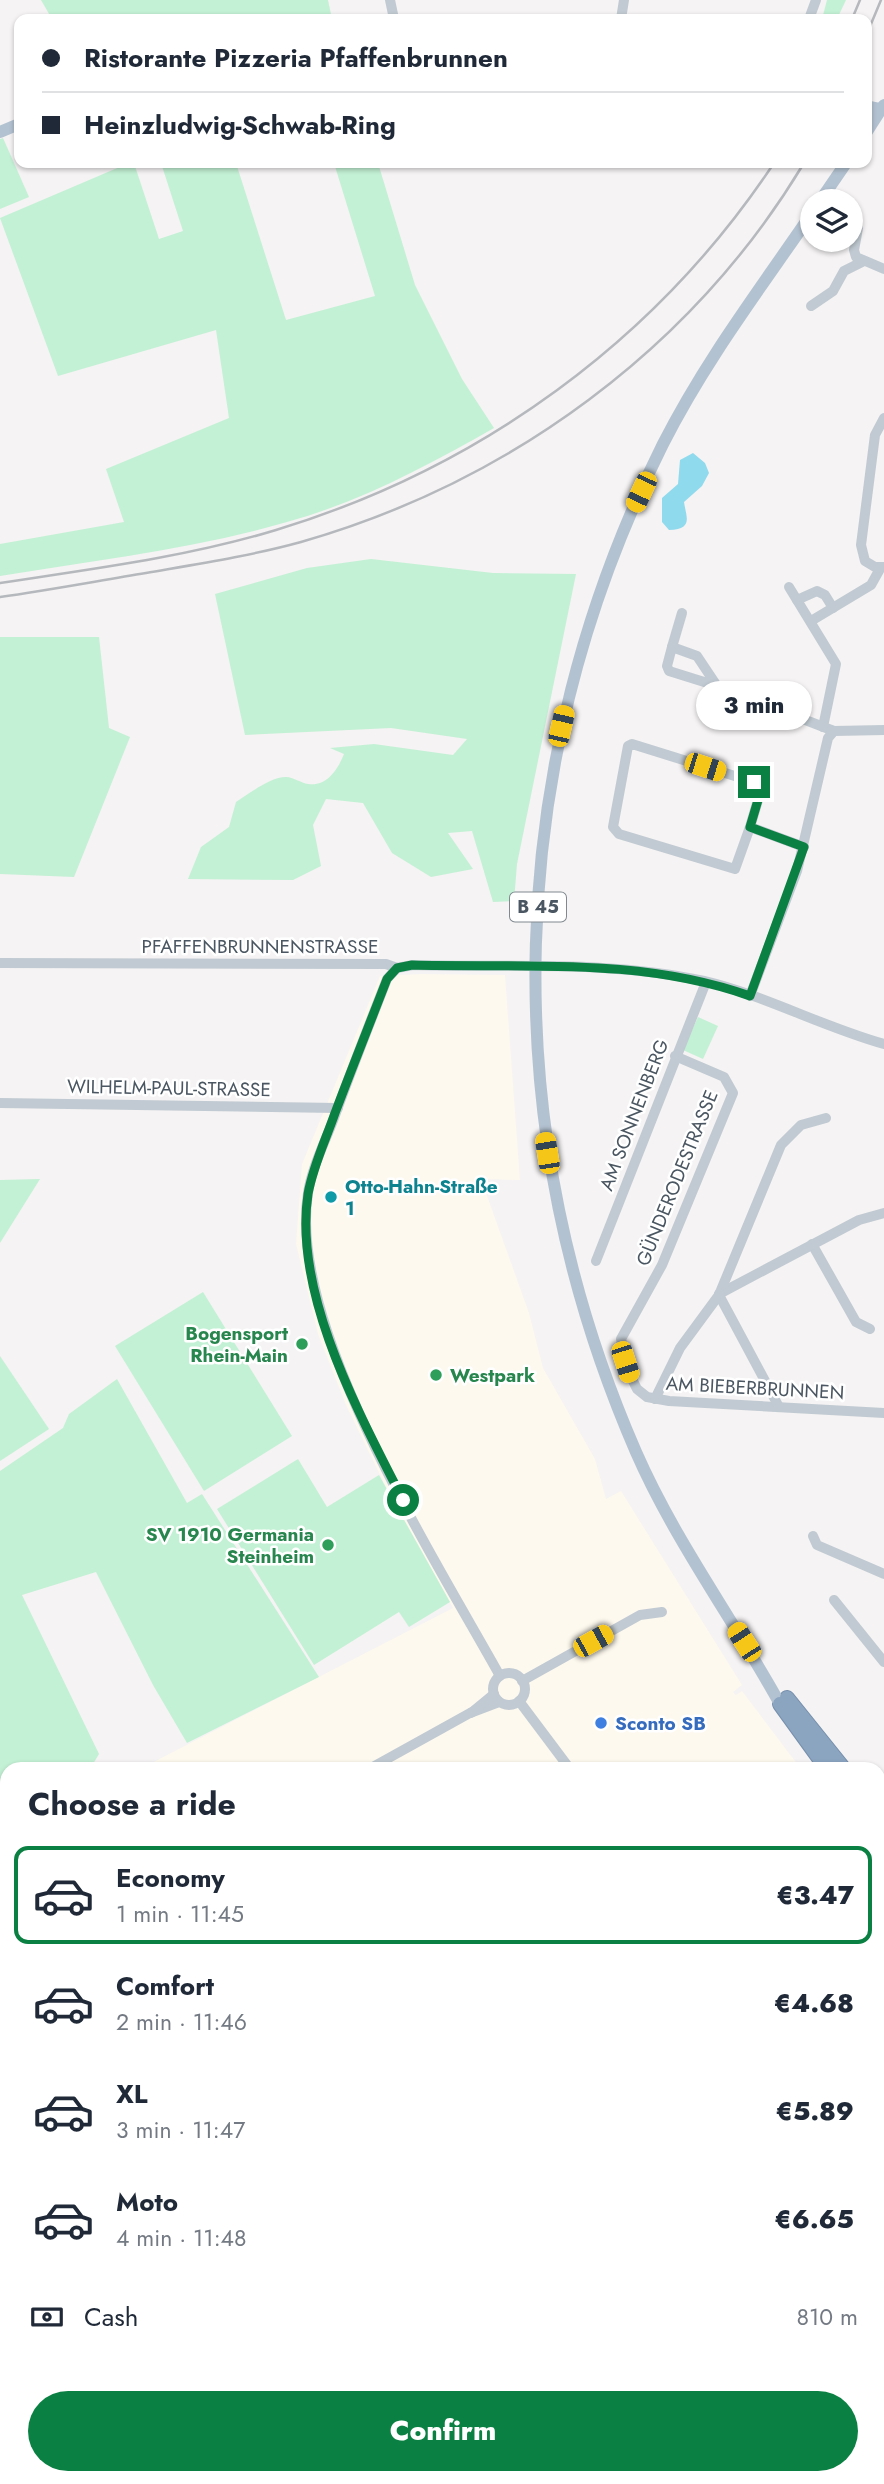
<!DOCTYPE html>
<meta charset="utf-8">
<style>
:root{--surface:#fff;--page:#f2f2f3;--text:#1f2937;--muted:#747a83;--line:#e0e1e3;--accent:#0b8043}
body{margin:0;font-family:Jost,sans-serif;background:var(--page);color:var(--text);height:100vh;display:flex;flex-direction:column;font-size:26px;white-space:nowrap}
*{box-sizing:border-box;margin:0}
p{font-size:23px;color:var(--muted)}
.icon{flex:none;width:38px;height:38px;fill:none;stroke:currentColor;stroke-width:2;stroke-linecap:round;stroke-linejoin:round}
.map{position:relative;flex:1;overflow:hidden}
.drawer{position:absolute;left:0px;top:1762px;width:886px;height:723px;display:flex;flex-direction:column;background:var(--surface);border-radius:21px 21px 0 0;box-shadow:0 2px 5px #0004}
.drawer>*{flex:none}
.banner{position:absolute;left:14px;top:14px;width:858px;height:154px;border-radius:14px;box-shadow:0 2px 5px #0004;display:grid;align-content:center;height:154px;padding:0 28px;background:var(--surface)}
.fabs{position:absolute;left:800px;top:189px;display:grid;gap:14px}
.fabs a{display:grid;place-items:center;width:63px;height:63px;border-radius:50%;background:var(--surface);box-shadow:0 2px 5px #0004;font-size:35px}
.end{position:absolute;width:32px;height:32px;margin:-16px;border:9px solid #0b8043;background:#fff;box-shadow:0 0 0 4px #fff}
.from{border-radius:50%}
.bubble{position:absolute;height:49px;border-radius:24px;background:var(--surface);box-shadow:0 2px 5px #0004;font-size:23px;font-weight:800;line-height:49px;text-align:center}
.car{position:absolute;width:21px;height:42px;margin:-21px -10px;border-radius:9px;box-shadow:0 0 5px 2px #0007;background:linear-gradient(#f5c518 24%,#345 0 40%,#f5c518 0 76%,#345 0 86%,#f5c518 0)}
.banner b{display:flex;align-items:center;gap:24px;height:66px;font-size:26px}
.banner b+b{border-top:2px solid var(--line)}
.banner i{width:18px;height:18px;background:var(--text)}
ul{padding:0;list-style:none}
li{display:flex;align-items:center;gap:21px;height:98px;margin:0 14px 10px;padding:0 14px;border:4px solid transparent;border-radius:14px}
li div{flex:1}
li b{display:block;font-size:26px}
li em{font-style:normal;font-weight:800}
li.on{border-color:var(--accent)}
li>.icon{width:63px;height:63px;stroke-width:1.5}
h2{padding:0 28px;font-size:32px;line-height:84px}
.pay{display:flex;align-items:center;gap:18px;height:77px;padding:0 28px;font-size:26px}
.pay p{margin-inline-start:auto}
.cta{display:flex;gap:14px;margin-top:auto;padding:14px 28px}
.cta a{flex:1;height:80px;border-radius:42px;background:var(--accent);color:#fff;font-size:28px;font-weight:800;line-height:80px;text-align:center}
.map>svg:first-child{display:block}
.commercial{fill:#fdf9ef}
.green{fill:#c3f1d5}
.water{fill:#90daee}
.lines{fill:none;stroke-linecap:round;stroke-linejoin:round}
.highway-casing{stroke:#7690ad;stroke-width:16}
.minor{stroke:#c1cad2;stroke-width:10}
.major{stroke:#b3c2d1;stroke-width:12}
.highway{stroke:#8ba5c1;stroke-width:14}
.rail{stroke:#b5b8bd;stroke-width:2.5}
.route{stroke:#0b8043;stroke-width:9}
.culture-dot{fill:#0f9aa8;stroke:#fff;stroke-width:2.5}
.leisure-dot{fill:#2e9e5b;stroke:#fff;stroke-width:2.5}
.shop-dot{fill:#3f7fe0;stroke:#fff;stroke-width:2.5}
.labels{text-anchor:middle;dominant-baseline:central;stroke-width:5;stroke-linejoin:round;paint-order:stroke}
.shield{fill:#fff;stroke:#808990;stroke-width:2}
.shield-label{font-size:18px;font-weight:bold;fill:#4a5661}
.street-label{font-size:19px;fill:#4a5661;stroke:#fff}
.culture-label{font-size:19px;font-weight:bold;fill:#0d838f;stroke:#fff;text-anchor:start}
.leisure-label{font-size:19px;font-weight:bold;fill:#27864d;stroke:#fff;text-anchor:end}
.shop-label{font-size:19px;font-weight:bold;fill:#366cbe;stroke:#fff;text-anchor:start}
</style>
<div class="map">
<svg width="884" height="2484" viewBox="0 0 884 2484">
<rect width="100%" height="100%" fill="#f5f3f3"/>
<!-- commercial -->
<g class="commercial">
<polygon points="421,974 505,975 520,1180 481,1179 529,1313 543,1368 595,1459 606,1499 621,1491 742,1685 733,1692 736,1695 742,1691 801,1769 140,1769 453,1608 401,1518 346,1405 318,1334 296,1244 302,1164 380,976"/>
<polygon points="878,1871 884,1878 884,2004 879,2006"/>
</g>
<!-- green -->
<g class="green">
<polygon points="41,0 328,0 332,19 52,19"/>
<polygon points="827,0 846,0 837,19 822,19"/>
<polygon points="3,138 29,197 0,209 0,139"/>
<path d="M129 163H134L159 239 183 231 161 163H236L286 320 375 296 334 163H378L415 285 462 379 494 428C429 465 360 502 287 522 194 549 95 560 0 576V544L124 522 106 469 229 418 216 330 58 376 0 218Z"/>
<path d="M371 559 493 573 576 574 517 864 514 901 493 902 472 831 448 833 473 869 431 877 392 853 363 803 326 799 313 825 321 866 293 880 188 879 201 847 229 827 236 802C249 794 270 777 286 777 293 777 301 783 308 784 327 787 338 769 344 754L330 748 374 744 453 755 467 739 391 728 245 735 215 594 307 568Z"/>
<polygon points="0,637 99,637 109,728 130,737 74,877 0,874"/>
<polygon points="698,1017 718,1026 703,1059 683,1050"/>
<polygon points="40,1179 0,1243 0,1180"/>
<polygon points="203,1292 292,1436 204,1491 115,1346"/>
<polygon points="0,1356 49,1429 0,1461"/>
<polygon points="117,1379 187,1503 202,1494 319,1677 187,1743 153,1685 96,1572 22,1595 99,1754 90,1769 7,1769 7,2478 763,2478 763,2484 0,2484 0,1471 63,1428 69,1414"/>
<polygon points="298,1459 327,1507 379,1475 450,1602 409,1627 399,1612 314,1665 217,1509"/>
</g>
<!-- water -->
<path class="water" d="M693 453 705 463 709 473 702 486 684 502C686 517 694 529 669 530L662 522V498L678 484 680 460Z"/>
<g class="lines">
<defs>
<g id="highway">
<polyline points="787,1698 844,1769"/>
<polyline points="780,1704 827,1769"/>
<polyline points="878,1812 884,1818"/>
<polyline points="878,1835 884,1842"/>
</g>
</defs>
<!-- highway casing -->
<use href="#highway" class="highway-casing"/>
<!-- minor -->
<g class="minor">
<polyline points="390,0 394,19"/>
<polyline points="621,19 624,0"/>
<polyline points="809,19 816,0"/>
<polyline points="858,228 854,250 856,257 884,269"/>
<polyline points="811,306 833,291 844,271 862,262"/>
<polyline points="884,418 875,435 861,545 865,561 875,567 884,567"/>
<polyline points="789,587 836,664 823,727"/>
<polyline points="797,600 817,591 825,595 833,608"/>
<polyline points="811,621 871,585 881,567"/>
<polyline points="672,647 682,613"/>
<polyline points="717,686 669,671 667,666 672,647 697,656 717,686 834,731"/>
<polyline points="750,827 761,790 754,782 632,744 628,746 613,827 619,834 735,869 750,827 804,847"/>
<path d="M0 963 386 964 397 968 413 965C510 968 608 960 704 981 764 995 823 1027 884 1044"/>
<path d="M397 968 387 979C369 1025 351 1071 334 1118 325 1142 312 1167 308 1193 287 1326 435 1559 500 1676"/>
<polyline points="750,996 797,871 828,738 834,731 884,730"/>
<polyline points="675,1056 724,1077 733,1093 662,1265 621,1339 630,1375 637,1389 647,1397 669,1401 884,1413"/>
<polyline points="0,1103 338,1108"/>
<polyline points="812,1244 856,1322 870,1329"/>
<polyline points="596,1261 706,982"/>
<polyline points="719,1294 859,1220 884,1213"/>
<polyline points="719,1295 779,1407"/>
<polyline points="655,1399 680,1348 719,1295 781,1145 801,1125 826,1118"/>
<polyline points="813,1536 817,1545 884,1574"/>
<polyline points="834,1600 884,1662"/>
<circle cx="509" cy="1689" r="16"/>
<polyline points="522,1681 640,1615 662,1612"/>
<polyline points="519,1701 570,1769"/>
<polyline points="471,1713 494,1694"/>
<polyline points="369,1769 470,1713 499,1702"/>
<polyline points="878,1884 884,1880"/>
<polyline points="878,2107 884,2115"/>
</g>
<!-- major -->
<g class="major">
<polyline points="866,106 884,110"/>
<polyline points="0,132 19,124"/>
<polyline points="866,133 884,105"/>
<polyline points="820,201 846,163"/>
<path d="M780 1704C733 1619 675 1541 636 1452 493 1123 503 763 663 444 705 361 760 289 812 213"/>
</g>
<!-- highway -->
<use href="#highway" class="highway"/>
<!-- rail -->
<g class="rail">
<polyline points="852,19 860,0"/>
<polyline points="866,36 881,0"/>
<path d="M0 583C92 569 187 557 276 530 480 468 656 341 774 163"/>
<path d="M0 597C49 590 97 581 146 573 198 564 250 556 301 542 510 482 692 349 804 163"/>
</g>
</g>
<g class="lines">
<!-- route -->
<path class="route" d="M403 1500C359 1413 293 1294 308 1194 313 1166 326 1139 335 1113 352 1068 370 1023 387 979L397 968 412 965C525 968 641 957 750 996L804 847 750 827 761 790 754 782"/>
</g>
<!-- markers -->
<circle class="culture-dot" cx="331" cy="1197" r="7"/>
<g class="leisure-dot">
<circle cx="302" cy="1344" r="7"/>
<circle cx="436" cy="1375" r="7"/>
<circle cx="328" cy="1545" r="7"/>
</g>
<circle class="shop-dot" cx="601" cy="1723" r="7"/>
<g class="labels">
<!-- shield labels -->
<rect class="shield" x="510" y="892.5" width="56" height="29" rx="5"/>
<g class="shield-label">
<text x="538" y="907">B 45</text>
</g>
<!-- street labels -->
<g class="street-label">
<text x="260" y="946">PFAFFENBRUNNENSTRASSE</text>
<text transform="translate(169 1088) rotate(1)">WILHELM-PAUL-STRASSE</text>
<text transform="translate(634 1115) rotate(-69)">AM SONNENBERG</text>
<text transform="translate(677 1178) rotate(-68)">GÜNDERODESTRASSE</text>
<text transform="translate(755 1388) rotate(3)">AM BIEBERBRUNNEN</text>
</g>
<!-- culture labels -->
<g class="culture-label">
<text x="345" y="1186">Otto-Hahn-Straße<tspan x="345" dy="22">1</tspan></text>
</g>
<!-- leisure labels -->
<g class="leisure-label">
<text x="288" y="1333">Bogensport<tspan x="288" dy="22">Rhein-Main</tspan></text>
<text x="450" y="1375" text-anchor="start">Westpark</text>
<text x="314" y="1534">SV 1910 Germania<tspan x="314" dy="22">Steinheim</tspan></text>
</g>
<!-- shop labels -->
<g class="shop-label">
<text x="615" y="1723">Sconto SB</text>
</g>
</g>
</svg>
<div class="fabs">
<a><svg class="icon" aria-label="layers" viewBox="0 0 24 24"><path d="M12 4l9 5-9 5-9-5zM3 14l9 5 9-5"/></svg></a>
</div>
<i class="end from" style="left:403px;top:1500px"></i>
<i class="end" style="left:754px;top:782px"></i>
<div class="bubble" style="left:696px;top:681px;width:116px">3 min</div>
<i class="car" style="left:641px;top:492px;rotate:205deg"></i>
<i class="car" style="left:561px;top:726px;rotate:13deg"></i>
<i class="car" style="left:705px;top:767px;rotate:108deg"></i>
<i class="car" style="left:547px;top:1153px;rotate:351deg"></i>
<i class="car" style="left:625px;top:1362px;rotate:162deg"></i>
<i class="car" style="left:593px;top:1641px;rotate:61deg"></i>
<i class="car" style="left:744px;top:1642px;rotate:327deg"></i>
<div class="banner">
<b><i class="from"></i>Ristorante Pizzeria Pfaffenbrunnen</b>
<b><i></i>Heinzludwig-Schwab-Ring</b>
</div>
<section class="drawer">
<h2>Choose a ride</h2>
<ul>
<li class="on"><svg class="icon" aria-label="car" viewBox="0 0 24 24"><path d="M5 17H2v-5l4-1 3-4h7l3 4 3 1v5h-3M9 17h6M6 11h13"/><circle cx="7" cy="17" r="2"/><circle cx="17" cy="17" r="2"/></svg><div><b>Economy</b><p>1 min · 11:45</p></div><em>€3.47</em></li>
<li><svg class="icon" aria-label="car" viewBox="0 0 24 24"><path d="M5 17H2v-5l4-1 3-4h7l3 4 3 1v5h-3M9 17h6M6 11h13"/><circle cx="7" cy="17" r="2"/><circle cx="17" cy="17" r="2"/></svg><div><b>Comfort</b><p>2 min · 11:46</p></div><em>€4.68</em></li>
<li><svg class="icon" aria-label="car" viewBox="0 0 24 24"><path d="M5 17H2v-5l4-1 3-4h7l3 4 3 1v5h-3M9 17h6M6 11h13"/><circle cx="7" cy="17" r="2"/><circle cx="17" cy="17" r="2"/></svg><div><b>XL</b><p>3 min · 11:47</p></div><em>€5.89</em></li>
<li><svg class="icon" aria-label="car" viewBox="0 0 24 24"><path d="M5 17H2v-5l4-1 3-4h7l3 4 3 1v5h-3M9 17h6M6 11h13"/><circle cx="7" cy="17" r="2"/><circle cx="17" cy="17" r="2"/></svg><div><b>Moto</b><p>4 min · 11:48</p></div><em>€6.65</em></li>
</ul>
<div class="pay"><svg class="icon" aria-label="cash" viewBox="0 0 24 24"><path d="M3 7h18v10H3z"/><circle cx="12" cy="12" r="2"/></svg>Cash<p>810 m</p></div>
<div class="cta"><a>Confirm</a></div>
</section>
</div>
